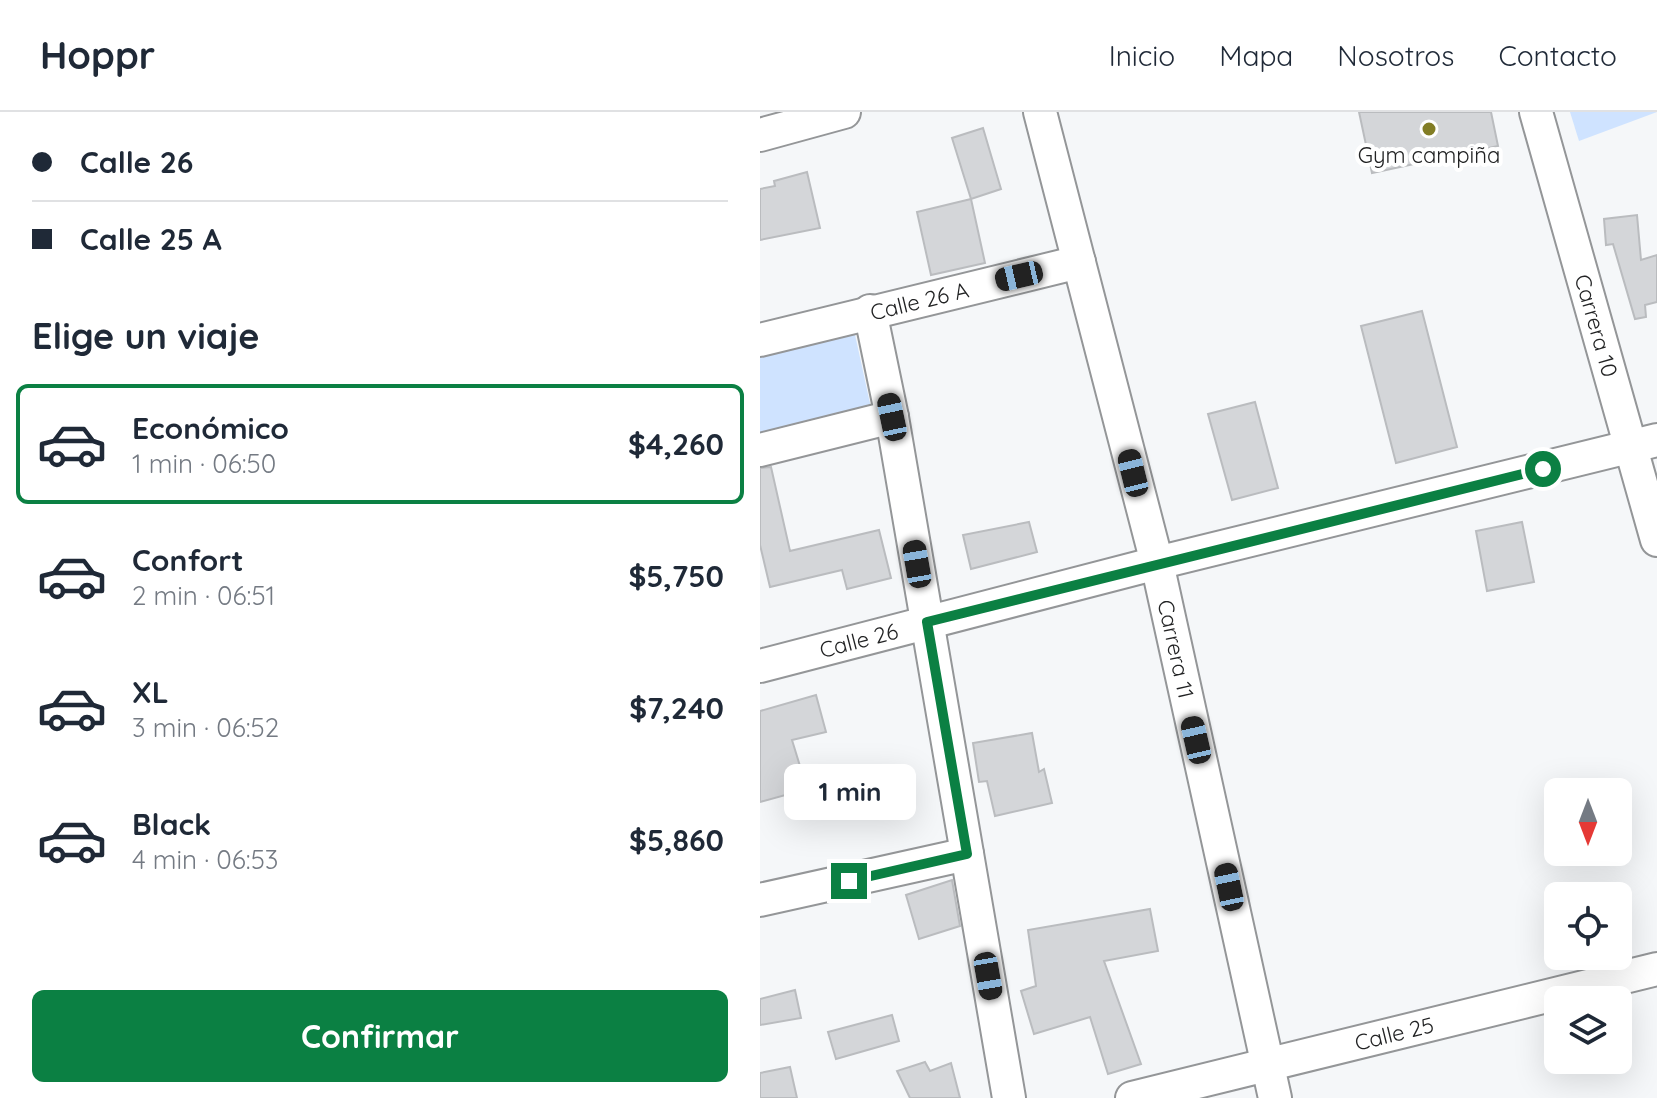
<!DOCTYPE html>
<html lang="es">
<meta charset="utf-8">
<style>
:root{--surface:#fff;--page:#f2f2f3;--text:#1f2937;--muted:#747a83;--line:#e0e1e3;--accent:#0b8043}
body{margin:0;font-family:Quicksand,sans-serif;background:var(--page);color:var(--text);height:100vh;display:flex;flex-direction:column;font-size:30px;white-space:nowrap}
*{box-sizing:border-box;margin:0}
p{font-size:26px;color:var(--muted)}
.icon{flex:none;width:44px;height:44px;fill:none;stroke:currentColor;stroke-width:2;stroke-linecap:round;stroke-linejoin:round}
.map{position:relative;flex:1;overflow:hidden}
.panel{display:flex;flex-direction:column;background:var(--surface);width:760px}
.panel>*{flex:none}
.top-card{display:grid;align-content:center;height:176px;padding:0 32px;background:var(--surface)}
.needle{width:52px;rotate:180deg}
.buttons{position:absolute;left:784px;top:666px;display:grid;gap:16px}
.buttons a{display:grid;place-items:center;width:88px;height:88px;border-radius:12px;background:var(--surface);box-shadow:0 8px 32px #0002;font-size:40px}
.end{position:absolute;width:36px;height:36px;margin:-18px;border:10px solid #0b8043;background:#fff;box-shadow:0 0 0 4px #fff}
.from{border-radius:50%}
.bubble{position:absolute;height:56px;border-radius:12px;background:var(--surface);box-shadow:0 8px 32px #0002;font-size:26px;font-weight:700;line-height:56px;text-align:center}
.car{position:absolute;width:24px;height:48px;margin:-24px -12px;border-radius:10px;box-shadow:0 0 6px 2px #0007;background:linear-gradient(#222 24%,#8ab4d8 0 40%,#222 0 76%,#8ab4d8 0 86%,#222 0)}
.top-card b{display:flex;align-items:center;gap:28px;height:76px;font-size:30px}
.top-card b+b{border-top:2px solid var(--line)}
.top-card i{width:20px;height:20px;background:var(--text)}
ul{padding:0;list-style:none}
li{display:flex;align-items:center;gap:24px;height:120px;margin:0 16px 12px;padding:0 16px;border:4px solid transparent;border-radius:12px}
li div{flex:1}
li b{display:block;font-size:30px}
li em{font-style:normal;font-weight:700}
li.active{border-color:var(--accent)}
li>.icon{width:72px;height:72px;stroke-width:1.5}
h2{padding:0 32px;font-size:36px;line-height:96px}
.button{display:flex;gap:16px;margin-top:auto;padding:16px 32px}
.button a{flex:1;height:92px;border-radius:12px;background:var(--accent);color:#fff;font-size:32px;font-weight:700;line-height:92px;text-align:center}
header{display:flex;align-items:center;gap:48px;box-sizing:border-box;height:112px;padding:0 40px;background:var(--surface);border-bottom:2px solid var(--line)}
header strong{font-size:38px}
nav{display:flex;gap:44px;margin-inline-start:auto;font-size:28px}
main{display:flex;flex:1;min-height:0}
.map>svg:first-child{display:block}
.green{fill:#cfe3ff}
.building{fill:#d4d6d9;stroke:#babcbf;stroke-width:2}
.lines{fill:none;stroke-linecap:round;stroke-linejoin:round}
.street-casing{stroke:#949698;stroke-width:36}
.street{stroke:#fff;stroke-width:32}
.route{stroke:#0b8043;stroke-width:10}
.poi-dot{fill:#827d25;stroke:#fff;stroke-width:3}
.labels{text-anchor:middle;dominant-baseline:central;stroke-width:8;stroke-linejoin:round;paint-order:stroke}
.poi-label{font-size:22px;fill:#222324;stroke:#fff}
.street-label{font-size:22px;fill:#222324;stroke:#fff}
</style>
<header>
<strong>Hoppr</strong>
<nav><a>Inicio</a><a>Mapa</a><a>Nosotros</a><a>Contacto</a></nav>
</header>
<main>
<section class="panel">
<div class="top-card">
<b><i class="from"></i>Calle 26</b>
<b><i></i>Calle 25 A</b>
</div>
<h2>Elige un viaje</h2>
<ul>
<li class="active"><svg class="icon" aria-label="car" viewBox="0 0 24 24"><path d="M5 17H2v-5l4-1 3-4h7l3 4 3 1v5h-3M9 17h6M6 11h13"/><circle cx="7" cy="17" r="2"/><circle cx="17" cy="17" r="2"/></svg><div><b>Económico</b><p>1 min · 06:50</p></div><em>$4,260</em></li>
<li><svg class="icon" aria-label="car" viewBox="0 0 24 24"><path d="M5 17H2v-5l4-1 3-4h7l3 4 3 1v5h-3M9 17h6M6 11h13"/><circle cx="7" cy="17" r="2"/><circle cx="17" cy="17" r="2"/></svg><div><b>Confort</b><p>2 min · 06:51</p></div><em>$5,750</em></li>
<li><svg class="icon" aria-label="car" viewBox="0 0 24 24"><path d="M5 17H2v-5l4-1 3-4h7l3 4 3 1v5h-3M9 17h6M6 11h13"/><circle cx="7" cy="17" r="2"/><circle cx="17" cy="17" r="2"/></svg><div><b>XL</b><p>3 min · 06:52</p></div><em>$7,240</em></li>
<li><svg class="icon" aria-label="car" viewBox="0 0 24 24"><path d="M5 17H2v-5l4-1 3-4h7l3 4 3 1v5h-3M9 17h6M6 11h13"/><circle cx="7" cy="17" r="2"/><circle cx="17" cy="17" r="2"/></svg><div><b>Black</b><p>4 min · 06:53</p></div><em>$5,860</em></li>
</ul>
<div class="button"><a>Confirmar</a></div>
</section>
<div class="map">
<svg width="897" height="986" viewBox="0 0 897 986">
<rect width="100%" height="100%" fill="#f5f7f9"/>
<!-- green -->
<g class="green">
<polygon points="810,0 897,0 819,29"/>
<polygon points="94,218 111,296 0,322 0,242"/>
</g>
<!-- building -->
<g class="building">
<polygon points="599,0 731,0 738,34 612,61"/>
<polygon points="223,16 241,77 211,87 192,26"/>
<polygon points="47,60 60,116 0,128 0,77 15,74 14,69"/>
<polygon points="211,87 225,151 171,163 157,100"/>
<polygon points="877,103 881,148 897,143 897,190 885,193 886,205 875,207 853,132 846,133 844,107"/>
<polygon points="662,199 697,335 636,351 601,214"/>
<polygon points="495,290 518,376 472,388 448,302"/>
<polygon points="11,355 30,439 119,418 131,466 87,477 82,458 10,475 0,433 0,356"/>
<polygon points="269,410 277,440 211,457 203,423"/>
<polygon points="762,410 774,470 727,479 716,419"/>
<polygon points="56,583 66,620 32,628 47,677 0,690 0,599"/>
<polygon points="272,621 279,660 284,657 292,691 235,704 227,669 219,670 213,631"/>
<polygon points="192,768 200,814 159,827 146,783"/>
<polygon points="390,797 398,839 344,849 381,952 348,962 330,905 274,922 261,879 276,874 268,818"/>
<polygon points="35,878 41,906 0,913 0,887"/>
<polygon points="132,903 139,929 76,947 68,920"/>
<polygon points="165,950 170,959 191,951 200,986 150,986 137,959"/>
<polygon points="30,955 37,986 0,986 0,961"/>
</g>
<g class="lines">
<defs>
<g id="street">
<path id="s1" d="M280 0 397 451 515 986"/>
<path id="s2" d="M776 0 897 428"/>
<polyline points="0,23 84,0"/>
<polyline points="110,199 132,305 249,986"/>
<path id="s3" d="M0 228 319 150"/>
<polyline points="0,338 132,305"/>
<path id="s4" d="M0 554 397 451 897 328"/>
<polyline points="0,788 207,742"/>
<path id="s5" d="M372 986 897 857"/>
</g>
</defs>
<!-- street casing -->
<use href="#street" class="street-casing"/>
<!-- street -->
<use href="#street" class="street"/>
</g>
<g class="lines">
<!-- route -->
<polyline class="route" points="89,769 207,742 167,510 783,357"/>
</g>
<!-- markers -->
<circle class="poi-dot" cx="669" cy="17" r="8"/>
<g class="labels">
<!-- poi labels -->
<g class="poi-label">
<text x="669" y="43">Gym campiña</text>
</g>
<!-- street labels -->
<g class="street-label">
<text stroke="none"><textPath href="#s3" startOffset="164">Calle 26 A</textPath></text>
<text stroke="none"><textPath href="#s2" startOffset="222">Carrera 10</textPath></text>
<text stroke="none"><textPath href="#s4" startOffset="102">Calle 26</textPath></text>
<text stroke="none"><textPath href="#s1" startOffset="554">Carrera 11</textPath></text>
<text stroke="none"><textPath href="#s5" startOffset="270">Calle 25</textPath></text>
</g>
</g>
</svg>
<div class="buttons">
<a><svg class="needle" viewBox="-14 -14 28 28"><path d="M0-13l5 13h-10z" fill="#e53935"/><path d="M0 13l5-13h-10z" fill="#747a83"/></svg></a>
<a><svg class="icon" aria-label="locate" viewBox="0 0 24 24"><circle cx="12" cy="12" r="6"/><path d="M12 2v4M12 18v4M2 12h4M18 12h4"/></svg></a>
<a><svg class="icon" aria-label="layers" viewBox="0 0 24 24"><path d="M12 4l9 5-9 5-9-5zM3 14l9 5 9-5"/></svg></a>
</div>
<i class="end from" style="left:783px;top:357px"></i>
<i class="end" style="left:89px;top:769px"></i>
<div class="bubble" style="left:24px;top:652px;width:132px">1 min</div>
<i class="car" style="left:259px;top:164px;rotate:257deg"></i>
<i class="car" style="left:132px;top:305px;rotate:348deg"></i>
<i class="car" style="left:373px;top:361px;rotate:346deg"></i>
<i class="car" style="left:157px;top:452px;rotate:350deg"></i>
<i class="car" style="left:436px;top:628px;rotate:347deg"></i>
<i class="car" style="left:469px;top:775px;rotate:348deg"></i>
<i class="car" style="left:228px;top:864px;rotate:170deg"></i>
</div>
</main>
